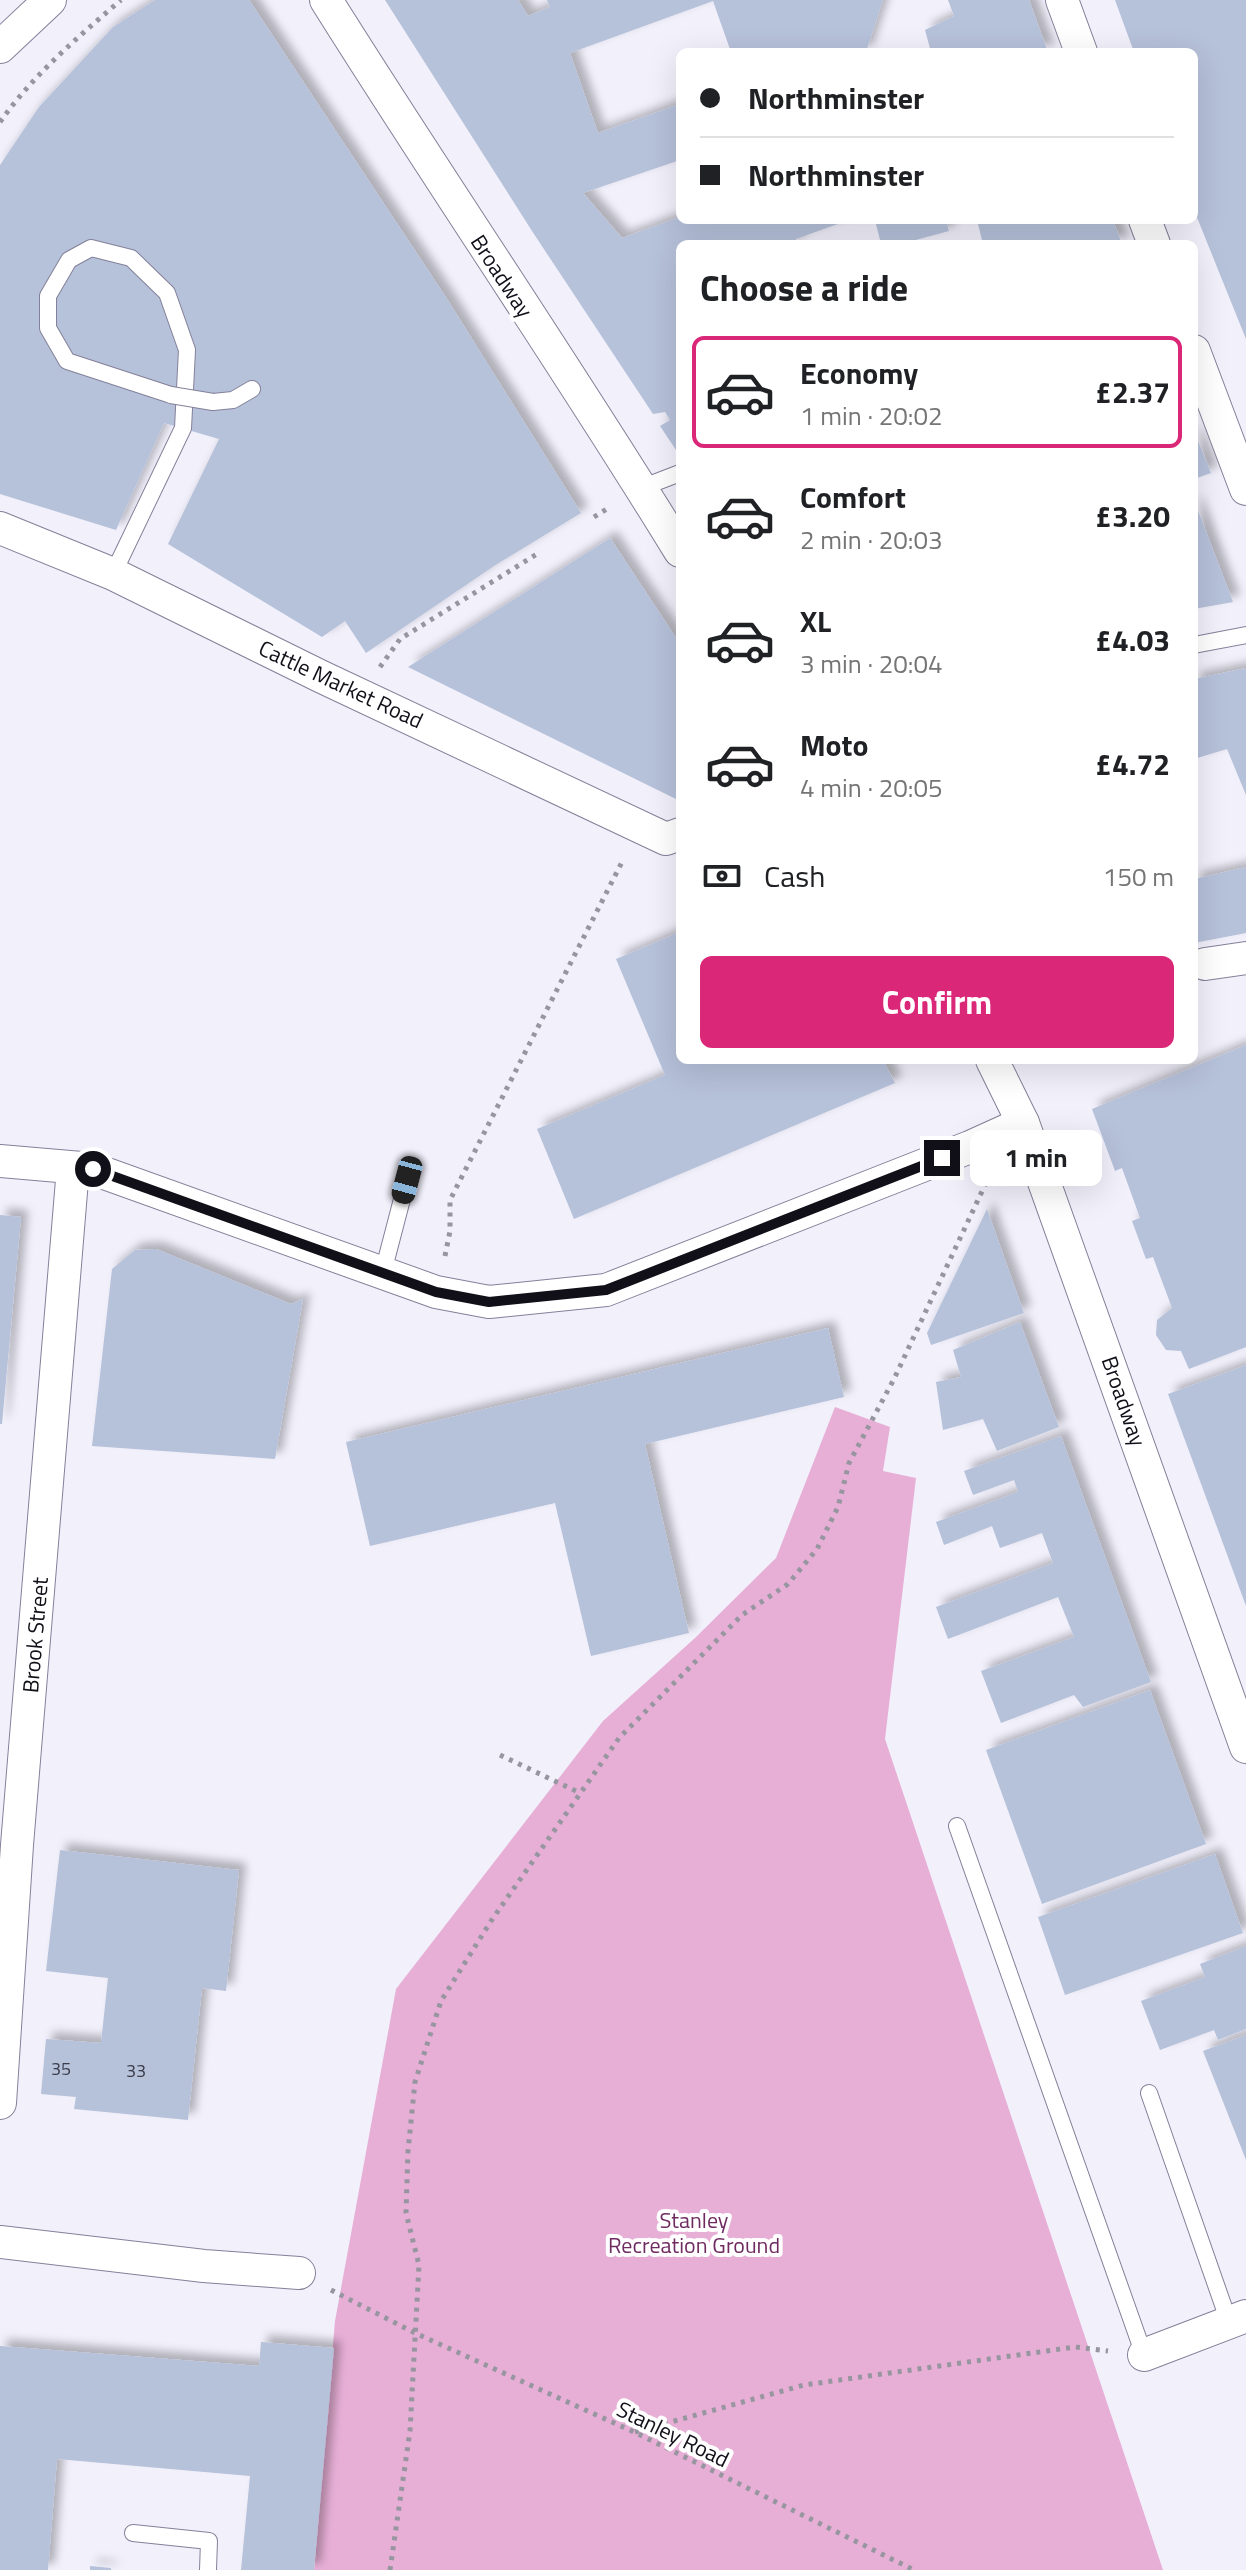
<!DOCTYPE html>
<meta charset="utf-8">
<style>
:root{--surface:#fff;--page:#f2f2f2;--text:#202124;--muted:#757577;--line:#e0e0e0;--accent:#db2777}
body{margin:0;font-family:"Titillium Web",sans-serif;background:var(--page);color:var(--text);height:100vh;display:flex;flex-direction:column;font-size:30px;white-space:nowrap}
*{box-sizing:border-box;margin:0}
p{font-size:26px;color:var(--muted)}
.icon{flex:none;width:44px;height:44px;fill:none;stroke:currentColor;stroke-width:2;stroke-linecap:round;stroke-linejoin:round}
.map{position:relative;flex:1;overflow:hidden}
.details{position:absolute;left:676px;top:240px;width:522px;height:824px;display:flex;flex-direction:column;background:var(--surface);border-radius:12px;box-shadow:0 8px 32px #0002}
.details>*{flex:none}
.hud{position:absolute;left:676px;top:48px;width:522px;height:176px;border-radius:12px;box-shadow:0 8px 32px #0002;display:grid;align-content:center;height:176px;padding:0 24px;background:var(--surface)}
.end{position:absolute;width:36px;height:36px;margin:-18px;border:10px solid #111019;background:#fff;box-shadow:0 0 0 4px #fff}
.from{border-radius:50%}
.bubble{position:absolute;height:56px;border-radius:12px;background:var(--surface);box-shadow:0 8px 32px #0002;font-size:26px;font-weight:700;line-height:56px;text-align:center}
.car{position:absolute;width:24px;height:48px;margin:-24px -12px;border-radius:10px;box-shadow:0 0 6px 2px #0007;background:linear-gradient(#222 24%,#8ab4d8 0 40%,#222 0 76%,#8ab4d8 0 86%,#222 0)}
.hud b{display:flex;align-items:center;gap:28px;height:76px;font-size:30px}
.hud b+b{border-top:2px solid var(--line)}
.hud i{width:20px;height:20px;background:var(--text)}
ul{padding:0;list-style:none}
li{display:flex;align-items:center;gap:24px;height:112px;margin:0 16px 12px;padding:0 8px;border:4px solid transparent;border-radius:12px}
li div{flex:1}
li b{display:block;font-size:30px}
li em{font-style:normal;font-weight:700}
li.on{border-color:var(--accent)}
li>.icon{width:72px;height:72px;stroke-width:1.5}
h2{padding:0 24px;font-size:36px;line-height:96px}
.pay{display:flex;align-items:center;gap:20px;height:88px;padding:0 24px;font-size:30px}
.pay p{margin-inline-start:auto}
.primary-button{display:flex;gap:16px;margin-top:auto;padding:16px 24px}
.primary-button a{flex:1;height:92px;border-radius:12px;background:var(--accent);color:#fff;font-size:32px;font-weight:700;line-height:92px;text-align:center}
.map>svg:first-child{display:block}
.green{fill:#e7afd6}
.building{fill:#b6c1da;filter:url(#shadow)}
.lines{fill:none;stroke-linecap:round;stroke-linejoin:round}
.lane-casing{stroke:#838199;stroke-width:18}
.street-casing{stroke:#838199;stroke-width:34}
.path{stroke:#9796a0;stroke-width:5;stroke-dasharray:4 6;stroke-linecap:butt}
.lane{stroke:#fff;stroke-width:16}
.street{stroke:#fff;stroke-width:32}
.lane-bridge-casing{stroke:#838199;stroke-width:18;stroke-linecap:butt}
.lane-bridge{stroke:#fff;stroke-width:16}
.route{stroke:#111019;stroke-width:10}
.labels{text-anchor:middle;dominant-baseline:central;stroke-width:8;stroke-linejoin:round;paint-order:stroke}
.number-label{font-size:18px;fill:#3a3c49}
.street-label{font-size:22px;fill:#111019;stroke:#fff}
.park-label{font-size:22px;fill:#6f2b60;stroke:#fff}
</style>
<div class="map">
<svg width="1246" height="2570" viewBox="0 0 1246 2570">
<defs>
<filter id="shadow"><feDropShadow dx="7" dy="-7" stdDeviation="4" flood-color="#0004"/></filter>
</defs>
<rect width="100%" height="100%" fill="#f1f0fb"/>
<!-- green -->
<polygon class="green" points="835,1407 890,1427 883,1471 916,1478 885,1739 1163,2570 314,2570 335,2321 396,1989 603,1721 695,1638 776,1558"/>
<!-- building -->
<g class="building">
<polygon points="155,0 249,0 447,299 581,513 494,566 366,653 345,621 322,637 168,544 219,439 164,423 116,530 0,494 0,165 39,107 113,27"/>
<polygon points="385,0 518,0 528,16 550,7 547,0 883,0 866,52 731,52 713,1 570,53 598,133 680,104 680,160 583,193 622,238 680,217 680,220 849,220 796,239 798,244 680,244 680,456 660,426 670,420 665,412 653,414 532,231"/>
<polygon points="948,0 1029,0 1048,52 931,52 925,30 954,16"/>
<polygon points="1115,0 1246,0 1246,339 1194,210 1194,52 1134,52"/>
<polygon points="875,220 946,220 949,231 901,244 881,244"/>
<polygon points="977,220 1113,220 1122,244 983,244"/>
<polygon points="1194,431 1211,473 1194,479"/>
<polygon points="1194,500 1233,602 1194,609"/>
<polygon points="610,538 680,644 680,801 408,667"/>
<polygon points="1246,668 1246,795 1227,749 1194,759 1194,679"/>
<polygon points="1246,867 1246,933 1194,943 1194,879"/>
<polygon points="680,932 680,1060 883,1060 895,1083 574,1219 537,1129 665,1075 616,959"/>
<polygon points="1246,1045 1246,1347 1189,1369 1181,1351 1166,1350 1156,1335 1157,1320 1172,1308 1153,1257 1146,1259 1132,1221 1140,1218 1122,1168 1115,1171 1092,1109"/>
<polygon points="987,1209 1024,1313 931,1345 927,1333"/>
<polygon points="0,1215 21,1217 2,1424 0,1424"/>
<polygon points="156,1249 291,1304 303,1299 275,1459 92,1446 112,1269 135,1250"/>
<polygon points="1020,1322 1059,1427 997,1451 983,1419 943,1430 936,1382 961,1377 953,1350"/>
<polygon points="828,1328 844,1397 645,1444 689,1633 591,1656 555,1503 370,1546 346,1442"/>
<polygon points="1246,1365 1246,1606 1168,1394"/>
<polygon points="1061,1436 1151,1682 1083,1707 1074,1695 1001,1723 981,1671 1074,1637 1058,1597 948,1639 936,1607 1053,1563 1042,1533 1000,1548 992,1526 944,1545 936,1522 1018,1492 1014,1480 973,1495 964,1471"/>
<polygon points="1150,1690 1206,1844 1042,1904 986,1750"/>
<polygon points="60,1850 239,1870 226,1991 202,1988 188,2120 74,2109 76,2097 41,2094 46,2039 101,2043 108,1978 46,1971"/>
<polygon points="1215,1854 1243,1933 1065,1995 1038,1917"/>
<polygon points="1246,1946 1246,2029 1218,2040 1214,2030 1160,2050 1141,2001 1205,1977 1200,1964"/>
<polygon points="1246,2035 1246,2160 1203,2051"/>
<polygon points="261,2342 334,2348 314,2570 241,2570 250,2476 57,2459 48,2570 0,2570 0,2346 259,2366"/>
<polygon points="90,2566 111,2568 111,2570 90,2570"/>
</g>
<g class="lines">
<defs>
<g id="lane">
<polyline points="213,402 233,400 252,389"/>
<polyline points="641,488 680,473"/>
<polyline points="113,574 183,428 187,350 167,293 131,258 91,248 69,260 48,296 48,328 67,361 171,395"/>
<polyline points="1194,645 1246,635"/>
<polyline points="383,1272 407,1180"/>
<polyline points="957,1826 1144,2355"/>
<polyline points="1149,2093 1229,2322"/>
<polyline points="133,2533 209,2541 208,2570"/>
</g>
<g id="street">
<path d="M326 0C442 185 566 365 680 551"/>
<polyline points="1062,0 1081,52"/>
<polyline points="0,47 50,0"/>
<polyline points="1145,220 1154,244"/>
<polyline points="1194,351 1246,489"/>
<polyline points="0,528 113,574 322,677 666,839 680,834"/>
<polyline points="1205,964 1246,958"/>
<polyline points="992,1060 1023,1123 1246,1747"/>
<polyline points="0,1161 93,1169 436,1292 489,1302 606,1290 970,1147 1023,1123"/>
<polyline points="0,2103 17,1845 73,1168"/>
<polyline points="0,2242 204,2266 299,2273"/>
<polyline points="1144,2355 1246,2316"/>
</g>
</defs>
<!-- lane casing -->
<use href="#lane" class="lane-casing"/>
<!-- street casing -->
<use href="#street" class="street-casing"/>
<!-- path -->
<g class="path">
<path d="M0 122C33 75 78 37 121 0"/>
<polyline points="594,517 610,507"/>
<polyline points="380,667 400,639 537,554"/>
<polyline points="445,1256 450,1231 450,1200 623,860"/>
<polyline points="500,1755 580,1793"/>
<polyline points="331,2290 415,2333 634,2432 914,2570"/>
<polyline points="635,2432 804,2385 1075,2347 1108,2351"/>
<polyline points="390,2570 410,2431 419,2265 406,2213 408,2151 415,2082 441,2001 491,1921 619,1738 742,1615 788,1584 817,1549 838,1507 849,1463 894,1379 985,1185 984,1181"/>
</g>
<!-- lane -->
<use href="#lane" class="lane"/>
<!-- street -->
<use href="#street" class="street"/>
<defs>
<polyline id="lane-bridge" points="171,395 213,402"/>
</defs>
<!-- lane-bridge casing -->
<use href="#lane-bridge" class="lane-bridge-casing"/>
<!-- lane-bridge -->
<use href="#lane-bridge" class="lane-bridge"/>
</g>
<g class="lines">
<!-- route -->
<polyline class="route" points="93,1169 436,1292 489,1302 606,1290 942,1158"/>
</g>
<g class="labels">
<!-- number labels -->
<g class="number-label">
<text x="61" y="2068">35</text>
<text x="136" y="2070">33</text>
</g>
<!-- street labels -->
<g class="street-label">
<text transform="translate(502 276) rotate(57)">Broadway</text>
<text transform="translate(341 684) rotate(25)">Cattle Market Road</text>
<text transform="translate(1124 1401) rotate(71)">Broadway</text>
<text transform="translate(35 1635) rotate(-85)">Brook Street</text>
<text transform="translate(673 2434) rotate(26)">Stanley Road</text>
</g>
<!-- park labels -->
<g class="park-label">
<text x="694" y="2220">Stanley<tspan x="694" dy="25">Recreation Ground</tspan></text>
</g>
</g>
</svg>
<i class="end from" style="left:93px;top:1169px"></i>
<i class="end" style="left:942px;top:1158px"></i>
<div class="bubble" style="left:970px;top:1130px;width:132px">1 min</div>
<i class="car" style="left:407px;top:1180px;rotate:195deg"></i>
<div class="hud">
<b><i class="from"></i>Northminster</b>
<b><i></i>Northminster</b>
</div>
<section class="details">
<h2>Choose a ride</h2>
<ul>
<li class="on"><svg class="icon" aria-label="car" viewBox="0 0 24 24"><path d="M5 17H2v-5l4-1 3-4h7l3 4 3 1v5h-3M9 17h6M6 11h13"/><circle cx="7" cy="17" r="2"/><circle cx="17" cy="17" r="2"/></svg><div><b>Economy</b><p>1 min · 20:02</p></div><em>£2.37</em></li>
<li><svg class="icon" aria-label="car" viewBox="0 0 24 24"><path d="M5 17H2v-5l4-1 3-4h7l3 4 3 1v5h-3M9 17h6M6 11h13"/><circle cx="7" cy="17" r="2"/><circle cx="17" cy="17" r="2"/></svg><div><b>Comfort</b><p>2 min · 20:03</p></div><em>£3.20</em></li>
<li><svg class="icon" aria-label="car" viewBox="0 0 24 24"><path d="M5 17H2v-5l4-1 3-4h7l3 4 3 1v5h-3M9 17h6M6 11h13"/><circle cx="7" cy="17" r="2"/><circle cx="17" cy="17" r="2"/></svg><div><b>XL</b><p>3 min · 20:04</p></div><em>£4.03</em></li>
<li><svg class="icon" aria-label="car" viewBox="0 0 24 24"><path d="M5 17H2v-5l4-1 3-4h7l3 4 3 1v5h-3M9 17h6M6 11h13"/><circle cx="7" cy="17" r="2"/><circle cx="17" cy="17" r="2"/></svg><div><b>Moto</b><p>4 min · 20:05</p></div><em>£4.72</em></li>
</ul>
<div class="pay"><svg class="icon" aria-label="cash" viewBox="0 0 24 24"><path d="M3 7h18v10H3z"/><circle cx="12" cy="12" r="2"/></svg>Cash<p>150 m</p></div>
<div class="primary-button"><a>Confirm</a></div>
</section>
</div>
